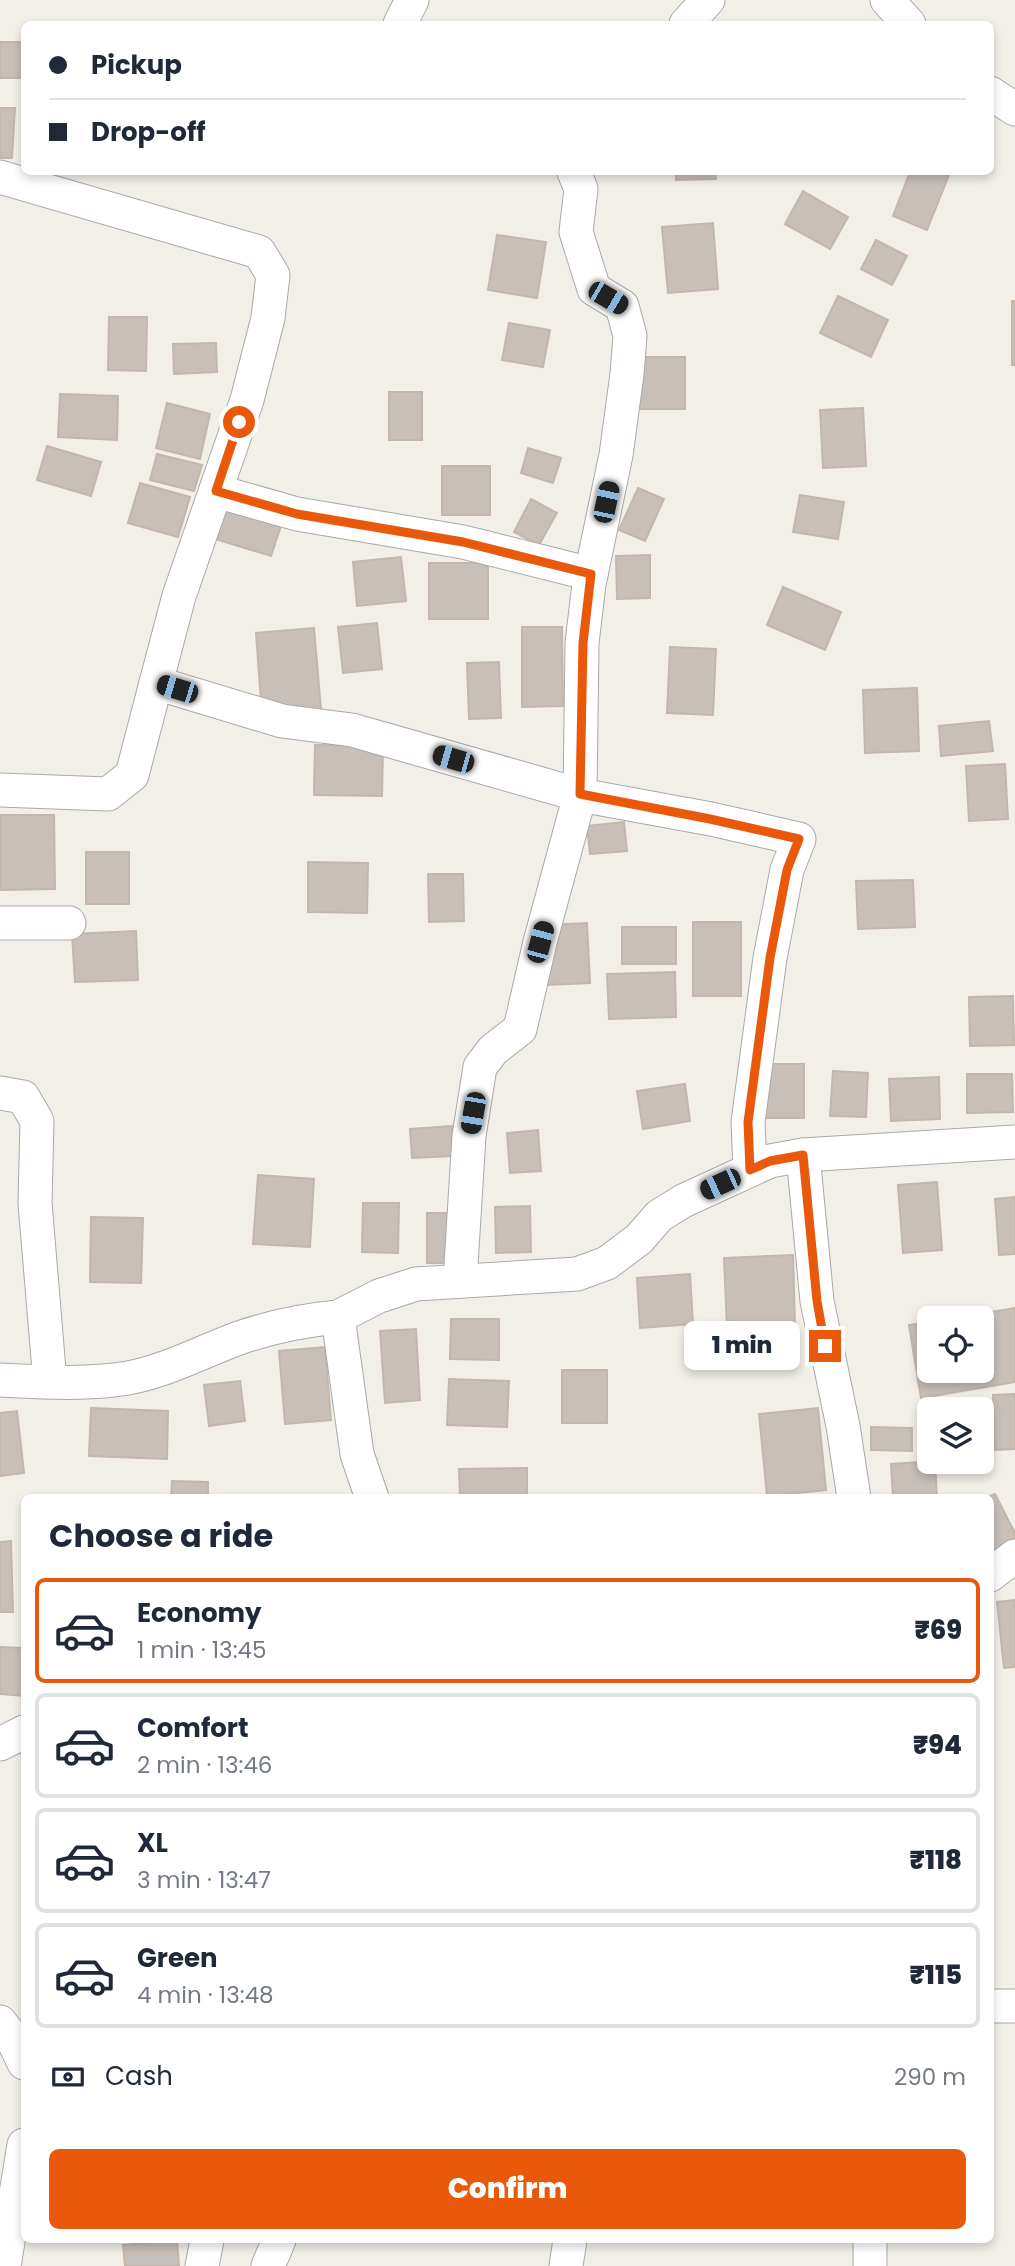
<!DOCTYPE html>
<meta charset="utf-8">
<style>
:root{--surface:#fff;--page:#f6f6f7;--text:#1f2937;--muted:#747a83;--line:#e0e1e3;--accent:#ea580c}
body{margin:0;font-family:Poppins,sans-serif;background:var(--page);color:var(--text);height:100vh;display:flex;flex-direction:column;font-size:26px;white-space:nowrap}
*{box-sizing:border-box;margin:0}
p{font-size:23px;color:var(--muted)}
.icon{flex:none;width:38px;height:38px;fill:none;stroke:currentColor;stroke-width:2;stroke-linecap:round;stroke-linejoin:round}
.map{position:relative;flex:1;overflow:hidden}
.side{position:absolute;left:21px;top:1494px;width:973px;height:749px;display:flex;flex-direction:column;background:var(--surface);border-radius:10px;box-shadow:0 4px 10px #0003}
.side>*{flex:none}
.guide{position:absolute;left:21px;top:21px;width:973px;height:154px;border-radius:10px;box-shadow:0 4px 10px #0003;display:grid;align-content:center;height:154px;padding:0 28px;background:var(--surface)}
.fabs{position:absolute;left:917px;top:1306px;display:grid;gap:14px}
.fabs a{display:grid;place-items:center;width:77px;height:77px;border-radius:10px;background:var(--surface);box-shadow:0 4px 10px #0003;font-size:35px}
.end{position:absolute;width:32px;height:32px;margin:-16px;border:9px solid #ea580c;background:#fff;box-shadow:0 0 0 4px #fff}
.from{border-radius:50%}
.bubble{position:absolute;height:49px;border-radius:10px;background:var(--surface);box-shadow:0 4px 10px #0003;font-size:23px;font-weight:800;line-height:49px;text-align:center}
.car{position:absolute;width:21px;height:42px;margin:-21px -10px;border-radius:9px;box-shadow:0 0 5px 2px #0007;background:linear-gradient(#222 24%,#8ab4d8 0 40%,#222 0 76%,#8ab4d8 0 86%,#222 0)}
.guide b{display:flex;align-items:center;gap:24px;height:66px;font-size:26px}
.guide b+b{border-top:2px solid var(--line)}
.guide i{width:18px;height:18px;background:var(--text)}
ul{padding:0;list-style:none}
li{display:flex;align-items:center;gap:21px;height:105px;margin:0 14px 10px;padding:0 14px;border:4px solid var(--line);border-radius:10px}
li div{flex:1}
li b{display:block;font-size:26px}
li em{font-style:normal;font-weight:800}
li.selected{border-color:var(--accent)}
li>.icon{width:63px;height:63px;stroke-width:1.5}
h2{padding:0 28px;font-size:32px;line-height:84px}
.pay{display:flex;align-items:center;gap:18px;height:77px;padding:0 28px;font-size:26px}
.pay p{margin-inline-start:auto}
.action{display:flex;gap:14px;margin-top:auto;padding:14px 28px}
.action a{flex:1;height:80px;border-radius:10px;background:var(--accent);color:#fff;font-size:28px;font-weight:800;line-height:80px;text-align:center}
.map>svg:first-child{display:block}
.building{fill:#c7bfb8;stroke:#c4b6ab;stroke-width:2}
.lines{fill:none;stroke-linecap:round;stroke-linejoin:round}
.minor-casing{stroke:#a9a9a9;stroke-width:35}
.minor{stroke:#fff;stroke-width:33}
.route{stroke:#ea580c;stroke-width:9}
</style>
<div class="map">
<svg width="1015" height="2266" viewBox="0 0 1015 2266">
<rect width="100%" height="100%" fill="#f2efe9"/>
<!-- building -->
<g class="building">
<rect x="0" y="42" width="24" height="36"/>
<polygon points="0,108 15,108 12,158 0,158"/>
<polygon points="676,172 715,172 716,179 676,180"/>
<polygon points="910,172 939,172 949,175 927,230 893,216"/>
<polygon points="803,191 848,217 830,249 785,224"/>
<polygon points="713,223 718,289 668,293 662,227"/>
<polygon points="497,235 546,242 537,298 488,290"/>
<polygon points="876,240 907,256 892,285 861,269"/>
<polygon points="838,296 888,320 871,357 820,333"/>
<rect x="1012" y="301" width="3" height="64"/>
<polygon points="109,317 147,317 146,371 108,370"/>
<polygon points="509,323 550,330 543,367 502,360"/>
<polygon points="216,343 217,372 174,374 173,344"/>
<rect x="639" y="357" width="46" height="52"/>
<rect x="389" y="392" width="33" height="48"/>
<polygon points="60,394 118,396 117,440 58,437"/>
<polygon points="167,403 210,414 200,459 156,448"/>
<polygon points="863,408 866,466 823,468 820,410"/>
<polygon points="47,446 101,462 91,496 37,480"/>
<polygon points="528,448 561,458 553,483 521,473"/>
<polygon points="157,454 202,465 194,491 150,480"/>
<rect x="442" y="466" width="48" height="49"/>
<polygon points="140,483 190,497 178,537 128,523"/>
<polygon points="638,488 664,499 645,541 619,530"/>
<polygon points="800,495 844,502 838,539 793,532"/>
<polygon points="531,499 557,513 539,545 514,532"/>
<polygon points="221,500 283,520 271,556 209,537"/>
<polygon points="650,555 650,598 617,599 616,556"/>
<polygon points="401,557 406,601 357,606 353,562"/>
<rect x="429" y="563" width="59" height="56"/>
<polygon points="783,587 841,612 825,650 767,625"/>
<polygon points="377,623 382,669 343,673 338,627"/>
<polygon points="522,627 562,627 563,706 522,707"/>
<polygon points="314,628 321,709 262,714 256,633"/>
<polygon points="670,647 716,649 713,715 667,713"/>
<polygon points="499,662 501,718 469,719 467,663"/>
<polygon points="917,688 919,751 865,753 863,690"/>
<polygon points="989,721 993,751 941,756 939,726"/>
<polygon points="315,745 383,746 382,796 314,795"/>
<polygon points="1005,764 1008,819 969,821 966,766"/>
<polygon points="1,815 54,815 55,889 1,890"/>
<polygon points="624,822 627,851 590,854 587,826"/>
<rect x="86" y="852" width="43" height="52"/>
<polygon points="308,862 368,863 367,913 308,912"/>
<polygon points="428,874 463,874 464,921 429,922"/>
<polygon points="913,880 915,927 858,929 856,881"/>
<rect x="693" y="922" width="48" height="74"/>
<polygon points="587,923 590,983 547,985 546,925"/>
<rect x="622" y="927" width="54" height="37"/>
<polygon points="136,931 138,980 75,982 72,934"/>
<polygon points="675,972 676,1017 609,1019 607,974"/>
<polygon points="1013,996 1014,1045 970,1046 969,997"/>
<rect x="766" y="1064" width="38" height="54"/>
<polygon points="833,1071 868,1073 866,1117 830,1116"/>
<polygon points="967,1074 1012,1074 1013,1112 967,1113"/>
<polygon points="939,1077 940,1119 891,1121 889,1079"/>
<polygon points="685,1084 690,1121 643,1129 637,1091"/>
<polygon points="452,1126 453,1156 412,1158 410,1129"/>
<polygon points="538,1130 541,1171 510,1173 507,1133"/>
<polygon points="258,1175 314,1179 310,1247 253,1244"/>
<polygon points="937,1182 942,1250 903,1253 898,1185"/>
<polygon points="1015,1197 1015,1254 999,1255 995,1199"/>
<polygon points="363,1203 399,1203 398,1253 362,1252"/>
<polygon points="530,1206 531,1252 496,1253 495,1207"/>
<rect x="427" y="1213" width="28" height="50"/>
<polygon points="91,1217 143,1218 141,1283 90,1282"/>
<polygon points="793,1255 795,1326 727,1328 724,1258"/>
<polygon points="690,1274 693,1324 640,1328 637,1278"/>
<polygon points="1015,1308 1015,1382 921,1398 909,1325 929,1322 929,1370 982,1370 982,1318 955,1318"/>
<polygon points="451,1319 499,1319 499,1360 450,1359"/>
<polygon points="416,1329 420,1400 385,1403 380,1331"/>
<polygon points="325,1347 331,1420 285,1424 279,1351"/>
<rect x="562" y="1370" width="45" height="53"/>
<polygon points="449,1379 509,1381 507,1427 447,1425"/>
<polygon points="240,1381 245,1421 209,1426 204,1385"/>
<polygon points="1015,1394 1015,1449 995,1450 993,1395"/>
<polygon points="91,1408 168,1411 167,1459 89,1456"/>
<polygon points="818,1408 826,1490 767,1496 759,1414"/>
<polygon points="17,1411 24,1473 0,1476 0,1413"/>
<polygon points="871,1427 912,1428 912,1451 871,1450"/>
<polygon points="935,1461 937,1498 893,1498 891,1464"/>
<polygon points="527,1468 527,1498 460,1498 459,1469"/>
<polygon points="172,1481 208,1482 208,1498 171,1498"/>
<polygon points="995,1494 1015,1533 1015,1551 990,1563 990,1498 986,1498"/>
<polygon points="11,1541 13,1612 0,1612 0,1542"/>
<polygon points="1015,1600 1015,1667 1004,1668 997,1602"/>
<polygon points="0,1647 24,1648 24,1696 0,1694"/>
<polygon points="23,1752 24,1752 24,1802 22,1802"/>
<polygon points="177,2240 179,2266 125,2266 123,2245"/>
</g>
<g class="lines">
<defs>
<g id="minor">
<polyline points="887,0 909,24"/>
<polyline points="400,24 412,0"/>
<polyline points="686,24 708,0"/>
<polyline points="990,93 1015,109"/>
<polyline points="0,177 259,252 273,275 268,318 247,400 179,596 156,683 282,721 352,730 580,795 711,819 799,839 787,870 770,958 748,1122 750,1170"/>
<polyline points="216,491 297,514 463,542 591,574"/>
<polyline points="0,790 108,794 132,775 156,683"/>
<polyline points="0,923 69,923"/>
<polyline points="0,1093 23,1097 37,1121 35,1203 50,1382"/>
<polyline points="803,1155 817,1301 843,1426 854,1498"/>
<polyline points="460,1281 469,1136 480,1067 493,1050 520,1029 540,942 580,795 582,643 589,584 616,455 627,374 630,336 622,306 594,289 576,232 581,189 574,172"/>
<path d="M0 1380C42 1382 86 1385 128 1378 167 1371 203 1351 239 1338 271 1327 305 1320 338 1317"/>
<polyline points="372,1498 357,1454 338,1317 379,1296 416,1284 577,1274 607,1263 639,1239 659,1216 683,1201 770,1161 803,1155 1015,1142"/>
<polyline points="990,1575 1015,1556"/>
<polyline points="0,1744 24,1732"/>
<polyline points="990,2006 1015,2006"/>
<polyline points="0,2022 11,2036 24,2063"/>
<polyline points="870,2240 870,2266"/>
<polyline points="4,2266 24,2145"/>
<polyline points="202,2266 207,2240"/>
<polyline points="268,2266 279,2240"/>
<polyline points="566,2266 570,2240"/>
</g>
</defs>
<!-- minor casing -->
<use href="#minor" class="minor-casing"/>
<!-- minor -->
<use href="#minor" class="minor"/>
</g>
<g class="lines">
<!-- route -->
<polyline class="route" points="239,422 216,491 297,514 463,542 591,574 583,643 580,794 710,819 799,839 787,870 770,958 748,1122 750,1170 770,1161 803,1155 817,1301 825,1346"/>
</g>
</svg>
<div class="fabs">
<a><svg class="icon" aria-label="locate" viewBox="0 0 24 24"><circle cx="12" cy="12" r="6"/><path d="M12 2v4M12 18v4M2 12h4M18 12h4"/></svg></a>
<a><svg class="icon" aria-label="layers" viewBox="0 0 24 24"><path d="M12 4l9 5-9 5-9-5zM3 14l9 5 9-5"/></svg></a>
</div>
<i class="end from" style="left:239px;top:422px"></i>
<i class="end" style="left:825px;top:1346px"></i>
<div class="bubble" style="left:684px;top:1321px;width:116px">1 min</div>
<i class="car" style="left:608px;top:298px;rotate:120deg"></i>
<i class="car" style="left:606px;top:502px;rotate:12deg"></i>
<i class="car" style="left:177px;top:689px;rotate:287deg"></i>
<i class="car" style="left:453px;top:759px;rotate:286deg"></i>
<i class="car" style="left:540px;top:942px;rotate:15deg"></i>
<i class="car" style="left:473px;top:1113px;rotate:190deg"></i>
<i class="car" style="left:720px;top:1184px;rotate:245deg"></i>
<div class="guide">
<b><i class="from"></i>Pickup</b>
<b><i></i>Drop-off</b>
</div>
<section class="side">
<h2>Choose a ride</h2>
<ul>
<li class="selected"><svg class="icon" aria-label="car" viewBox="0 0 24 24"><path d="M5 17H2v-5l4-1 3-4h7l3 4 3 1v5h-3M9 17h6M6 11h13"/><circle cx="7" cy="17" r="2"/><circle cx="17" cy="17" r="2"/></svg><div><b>Economy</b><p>1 min · 13:45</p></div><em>₹69</em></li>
<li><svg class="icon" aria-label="car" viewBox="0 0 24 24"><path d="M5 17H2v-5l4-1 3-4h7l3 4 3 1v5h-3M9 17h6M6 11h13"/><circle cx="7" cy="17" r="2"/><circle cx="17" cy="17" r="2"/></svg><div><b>Comfort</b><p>2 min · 13:46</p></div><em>₹94</em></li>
<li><svg class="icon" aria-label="car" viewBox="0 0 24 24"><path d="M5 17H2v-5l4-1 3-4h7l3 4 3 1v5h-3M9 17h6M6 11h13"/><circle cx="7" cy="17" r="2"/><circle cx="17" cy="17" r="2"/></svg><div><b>XL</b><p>3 min · 13:47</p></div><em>₹118</em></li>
<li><svg class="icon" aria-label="car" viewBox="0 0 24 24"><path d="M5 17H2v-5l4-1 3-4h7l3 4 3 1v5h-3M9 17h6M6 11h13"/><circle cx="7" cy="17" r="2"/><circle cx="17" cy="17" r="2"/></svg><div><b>Green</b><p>4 min · 13:48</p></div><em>₹115</em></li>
</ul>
<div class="pay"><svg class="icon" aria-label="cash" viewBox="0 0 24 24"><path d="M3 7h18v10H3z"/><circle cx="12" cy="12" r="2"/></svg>Cash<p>290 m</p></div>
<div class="action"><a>Confirm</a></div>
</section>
</div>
